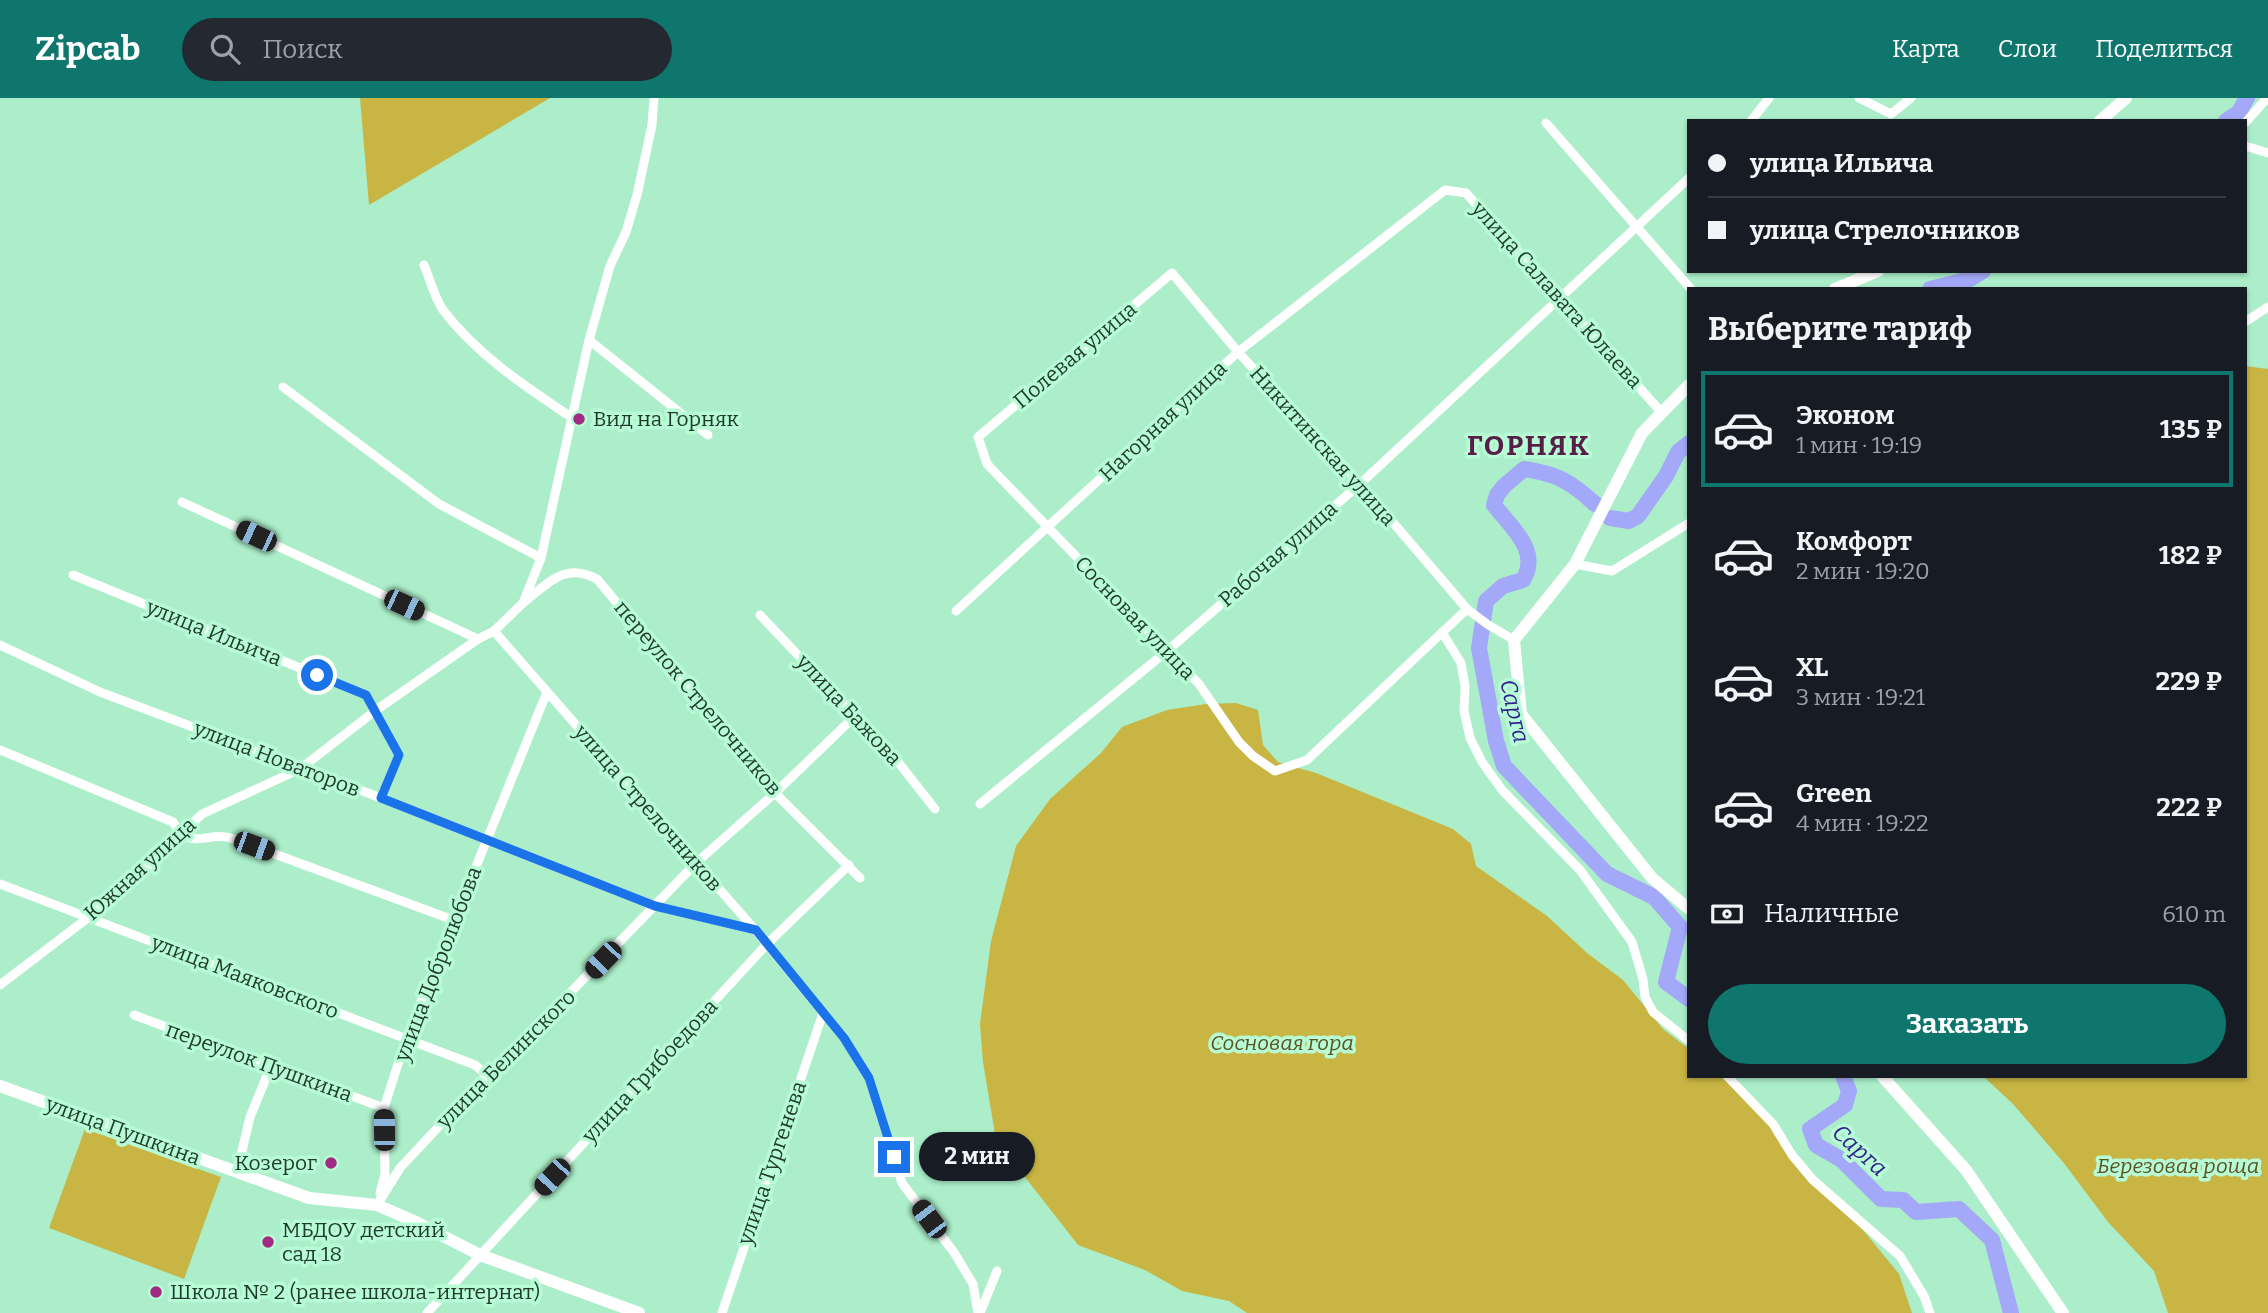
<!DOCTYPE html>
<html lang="ru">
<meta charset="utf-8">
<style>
:root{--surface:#171b24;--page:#242831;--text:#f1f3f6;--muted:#9ea1a6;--line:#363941;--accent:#0f766e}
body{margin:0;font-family:Bitter,serif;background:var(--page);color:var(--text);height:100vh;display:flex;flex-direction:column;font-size:26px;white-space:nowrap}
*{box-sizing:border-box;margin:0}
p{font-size:23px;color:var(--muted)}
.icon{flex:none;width:38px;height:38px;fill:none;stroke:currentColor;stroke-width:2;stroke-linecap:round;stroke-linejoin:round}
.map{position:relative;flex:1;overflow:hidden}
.details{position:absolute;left:1687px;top:189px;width:560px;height:791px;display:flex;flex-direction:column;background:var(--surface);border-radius:0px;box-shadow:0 2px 5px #0004}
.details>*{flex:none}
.top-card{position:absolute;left:1687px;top:21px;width:560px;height:154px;border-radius:0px;box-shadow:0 2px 5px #0004;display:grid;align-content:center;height:154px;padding:0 21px;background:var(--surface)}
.end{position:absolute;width:32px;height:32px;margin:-16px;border:9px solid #1a73e8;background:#fff;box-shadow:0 0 0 4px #fff}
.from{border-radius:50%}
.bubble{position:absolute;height:49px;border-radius:24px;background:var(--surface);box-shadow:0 2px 5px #0004;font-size:23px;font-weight:700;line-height:49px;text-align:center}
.car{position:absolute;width:21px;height:42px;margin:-21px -10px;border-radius:9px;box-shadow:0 0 5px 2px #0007;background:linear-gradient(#222 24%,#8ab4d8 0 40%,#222 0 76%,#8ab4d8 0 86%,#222 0)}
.top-card b{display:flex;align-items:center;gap:24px;height:66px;font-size:26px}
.top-card b+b{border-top:2px solid var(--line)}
.top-card i{width:18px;height:18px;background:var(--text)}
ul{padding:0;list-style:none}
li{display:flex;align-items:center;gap:21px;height:116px;margin:0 14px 10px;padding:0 7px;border:4px solid transparent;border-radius:0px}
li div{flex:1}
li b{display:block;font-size:26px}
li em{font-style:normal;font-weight:700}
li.on{border-color:var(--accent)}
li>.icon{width:63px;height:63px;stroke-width:1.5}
h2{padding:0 21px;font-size:32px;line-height:84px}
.pay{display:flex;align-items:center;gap:18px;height:77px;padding:0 21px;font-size:26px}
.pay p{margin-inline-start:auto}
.action{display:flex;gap:14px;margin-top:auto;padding:14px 21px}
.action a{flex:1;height:80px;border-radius:42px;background:var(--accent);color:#fff;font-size:28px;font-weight:700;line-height:80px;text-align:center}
header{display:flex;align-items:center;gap:42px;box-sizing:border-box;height:98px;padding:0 35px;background:var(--accent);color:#fff}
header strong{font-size:33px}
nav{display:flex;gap:38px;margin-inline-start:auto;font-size:24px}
.search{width:490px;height:63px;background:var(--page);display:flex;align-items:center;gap:18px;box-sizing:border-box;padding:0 24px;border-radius:38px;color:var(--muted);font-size:26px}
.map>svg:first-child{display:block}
.green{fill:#c8b543}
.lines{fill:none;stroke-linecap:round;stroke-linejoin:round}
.river{stroke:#a3a9f8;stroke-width:16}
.street{stroke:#fff;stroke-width:9}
.secondary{stroke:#fff;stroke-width:12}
.route{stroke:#1a73e8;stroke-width:9}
.poi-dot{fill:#a12b83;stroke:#b8fcd6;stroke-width:2.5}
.labels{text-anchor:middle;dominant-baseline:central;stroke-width:7;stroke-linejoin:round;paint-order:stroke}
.street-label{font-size:21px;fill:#1f3b2d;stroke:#b8fcd6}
.poi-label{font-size:21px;fill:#1f3b2d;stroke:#b8fcd6;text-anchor:start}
.park-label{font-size:21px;font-style:italic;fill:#5b5322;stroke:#b8fcd6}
.water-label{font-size:23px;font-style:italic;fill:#311f8f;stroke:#b8fcd6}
.district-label{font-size:28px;font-weight:bold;letter-spacing:2px;fill:#571e47;stroke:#b8fcd6}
</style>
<header>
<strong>Zipcab</strong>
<div class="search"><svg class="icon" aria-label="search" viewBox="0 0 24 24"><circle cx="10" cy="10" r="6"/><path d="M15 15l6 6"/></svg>Поиск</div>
<nav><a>Карта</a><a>Слои</a><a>Поделиться</a></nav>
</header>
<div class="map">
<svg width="2268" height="1215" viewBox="0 0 2268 1215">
<rect width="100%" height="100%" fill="#abeec9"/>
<!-- green -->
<g class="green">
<polygon points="360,0 550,0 369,107"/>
<polygon points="2245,268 2268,271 2268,1215 2168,1215 2154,1173 2108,1124 2063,1064 2013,1006 1983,978 2245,978"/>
<polygon points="1236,605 1258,612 1263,647 1278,664 1316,675 1453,731 1471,746 1476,768 1547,818 1587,855 1623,882 1663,931 1689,951 1689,978 1721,978 1770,1028 1802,1076 1863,1132 1899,1176 1912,1215 1247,1215 1229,1203 1182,1193 1145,1172 1078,1147 996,1042 983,964 980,926 991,843 1016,748 1050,701 1101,655 1122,629 1167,612 1206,606"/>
<polygon points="85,1031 221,1079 184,1181 49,1130"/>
</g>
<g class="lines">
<!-- river -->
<g class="river">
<polyline points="2226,23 2239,14 2247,0"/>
<polyline points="1930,191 1970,181 1983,173"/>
<path d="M1595 406C1570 383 1557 376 1524 371L1504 388 1497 397 1494 407C1511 429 1541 453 1523 482L1503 488 1486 503 1479 550 1496 643 1504 668 1607 776 1654 799 1680 829 1666 884 1689 901"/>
<polyline points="1610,420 1629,423 1638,418 1666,378 1678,354 1689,345"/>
<polyline points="1843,978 1849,993 1845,1007 1810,1031 1816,1047 1842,1062 1881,1101 1903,1102 1916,1114 1959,1111 1992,1142 2011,1215"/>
</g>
<!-- street -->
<g class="street">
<polyline points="1859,0 1891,16 1911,0"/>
<polyline points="1751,23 1769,0"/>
<polyline points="1546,25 1691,191"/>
<polyline points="2245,25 2267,0"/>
<polyline points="2245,48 2268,55"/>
<path d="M424 167C430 181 434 199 443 212 476 256 526 289 571 319"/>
<polyline points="2245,224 2268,209"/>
<polyline points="589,242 708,337"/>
<polyline points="283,289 439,406 541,460"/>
<polyline points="182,404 478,541"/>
<polyline points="1575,466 1612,473 1689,425"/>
<polyline points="73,477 366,597 399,657 381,700"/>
<path d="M524 504C549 485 564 464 597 481L775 695 860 780"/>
<polyline points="1467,511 1307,662 1275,673 1253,658 1239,644 1199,586 987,366 978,339 1172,175 1238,254 1360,386 1467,511 1487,526 1514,542"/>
<polyline points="956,513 1238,254 1445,92 1466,95 1662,315"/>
<polyline points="760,517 891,655 935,711"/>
<polyline points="494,533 756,833 844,940 869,980 902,1085 955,1156 973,1186 978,1215"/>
<polyline points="1442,534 1461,565 1465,588 1464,613 1470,640 1482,664 1502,692 1580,772 1632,844 1643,881 1645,899 1653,914 1689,943"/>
<polyline points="0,547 100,594 381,700 655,808 754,832"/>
<path d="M0 652 173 724C192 756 207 731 234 741 308 768 382 795 456 823"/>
<polyline points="980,706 1167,553 1360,386 1689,80"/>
<polyline points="0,786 475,967 487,977"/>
<polyline points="0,887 89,819 142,774 202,716 300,671 375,613 478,541 494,533 523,505 541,460 589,242 610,168 626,134 637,97 652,27 654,0"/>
<polyline points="134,917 384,1010"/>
<polyline points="1727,978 1773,1026 1792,1057 1813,1082 1900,1158 1924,1198 1930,1215"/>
<polyline points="237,1074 250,1019 271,968"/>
<polyline points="380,1095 385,1076 384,1010 406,941 547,594"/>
<polyline points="377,1107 400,1070 487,977 533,933 696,765 775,695 855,618"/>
<polyline points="427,1215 767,846 849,767"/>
<polyline points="722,1215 823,915"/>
<polyline points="980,1215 997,1173"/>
</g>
<!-- secondary -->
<g class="secondary">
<polyline points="2100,23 2126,0"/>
<polyline points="1835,191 1878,173"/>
<polyline points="1689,287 1642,335 1575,466 1514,542 1521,616 1652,780 1689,811"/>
<polyline points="1882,978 1966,1072 2063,1215"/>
<polyline points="0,988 309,1100 377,1107 416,1124 480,1157 639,1215"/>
</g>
</g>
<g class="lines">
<!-- route -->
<polyline class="route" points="317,577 366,597 399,657 381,700 655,808 756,832 844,940 869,980 894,1059"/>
</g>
<!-- markers -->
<g class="poi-dot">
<circle cx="579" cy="321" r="7"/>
<circle cx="331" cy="1065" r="7"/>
<circle cx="268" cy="1144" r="7"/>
<circle cx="156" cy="1194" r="7"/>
</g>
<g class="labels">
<!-- street labels -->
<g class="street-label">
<text transform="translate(1557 197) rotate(48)">улица Салавата Юлаева</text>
<text transform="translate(1075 257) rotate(-40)">Полевая улица</text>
<text transform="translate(1163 323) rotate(-43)">Нагорная улица</text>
<text transform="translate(1323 348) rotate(48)">Никитинская улица</text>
<text transform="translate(1278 456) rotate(-41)">Рабочая улица</text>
<text transform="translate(1135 520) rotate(46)">Сосновая улица</text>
<text transform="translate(214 535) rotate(22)">улица Ильича</text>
<text transform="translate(698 600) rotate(50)">переулок Стрелочников</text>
<text transform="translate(849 612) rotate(47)">улица Бажова</text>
<text transform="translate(277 661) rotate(21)">улица Новаторов</text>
<text transform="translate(648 710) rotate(49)">улица Стрелочников</text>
<text transform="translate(140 771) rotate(-42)">Южная улица</text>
<text transform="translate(438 866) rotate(-69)">улица Добролюбова</text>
<text transform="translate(245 879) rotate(21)">улица Маяковского</text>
<text transform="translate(506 961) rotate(-45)">улица Белинского</text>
<text transform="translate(259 964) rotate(20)">переулок Пушкина</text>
<text transform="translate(650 973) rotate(-47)">улица Грибоедова</text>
<text transform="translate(123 1033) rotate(20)">улица Пушкина</text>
<text transform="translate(772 1065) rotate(-71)">улица Тургенева</text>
</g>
<!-- poi labels -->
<g class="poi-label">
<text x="593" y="321">Вид на Горняк</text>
<text x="317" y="1065" text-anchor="end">Козерог</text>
<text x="282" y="1132">МБДОУ детский<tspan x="282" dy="24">сад 18</tspan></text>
<text x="170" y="1194">Школа № 2 (ранее школа-интернат)</text>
</g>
<!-- park labels -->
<g class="park-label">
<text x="1282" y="945">Сосновая гора</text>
<text x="2178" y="1068">Березовая роща</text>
</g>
<!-- water labels -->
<g class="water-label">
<text transform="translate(1515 613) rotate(77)">Сарга</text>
<text transform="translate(1860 1052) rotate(42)">Сарга</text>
</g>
<!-- district labels -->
<g class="district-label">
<text x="1529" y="347">ГОРНЯК</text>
</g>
</g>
</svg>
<i class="end from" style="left:317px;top:577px"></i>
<i class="end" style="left:894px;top:1059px"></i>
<div class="bubble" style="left:919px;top:1034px;width:116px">2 мин</div>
<i class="car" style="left:256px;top:438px;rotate:295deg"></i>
<i class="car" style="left:404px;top:507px;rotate:115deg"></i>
<i class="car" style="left:254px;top:748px;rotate:110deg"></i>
<i class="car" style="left:603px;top:862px;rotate:224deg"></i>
<i class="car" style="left:384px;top:1032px;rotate:359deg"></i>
<i class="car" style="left:552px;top:1079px;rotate:223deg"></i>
<i class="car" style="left:929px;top:1121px;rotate:323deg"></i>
<div class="top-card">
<b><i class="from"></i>улица Ильича</b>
<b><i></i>улица Стрелочников</b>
</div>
<section class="details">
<h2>Выберите тариф</h2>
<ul>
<li class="on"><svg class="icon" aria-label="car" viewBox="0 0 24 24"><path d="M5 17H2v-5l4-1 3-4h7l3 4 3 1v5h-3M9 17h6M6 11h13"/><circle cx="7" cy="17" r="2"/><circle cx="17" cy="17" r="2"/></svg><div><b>Эконом</b><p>1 мин · 19:19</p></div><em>135 ₽</em></li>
<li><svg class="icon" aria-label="car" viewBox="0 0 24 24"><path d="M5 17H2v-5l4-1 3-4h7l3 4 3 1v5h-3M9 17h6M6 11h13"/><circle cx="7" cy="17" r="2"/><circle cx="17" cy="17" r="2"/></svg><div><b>Комфорт</b><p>2 мин · 19:20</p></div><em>182 ₽</em></li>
<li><svg class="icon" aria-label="car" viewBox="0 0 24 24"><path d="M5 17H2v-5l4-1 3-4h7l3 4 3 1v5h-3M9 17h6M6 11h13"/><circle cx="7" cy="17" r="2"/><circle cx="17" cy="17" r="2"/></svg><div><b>XL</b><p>3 мин · 19:21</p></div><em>229 ₽</em></li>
<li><svg class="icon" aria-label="car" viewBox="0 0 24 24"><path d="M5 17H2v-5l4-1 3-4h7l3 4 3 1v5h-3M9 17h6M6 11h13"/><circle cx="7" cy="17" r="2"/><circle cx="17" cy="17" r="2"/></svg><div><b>Green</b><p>4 мин · 19:22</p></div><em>222 ₽</em></li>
</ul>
<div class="pay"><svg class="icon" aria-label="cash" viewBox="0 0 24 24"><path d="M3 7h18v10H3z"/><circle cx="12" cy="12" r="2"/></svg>Наличные<p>610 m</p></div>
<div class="action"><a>Заказать</a></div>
</section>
</div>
